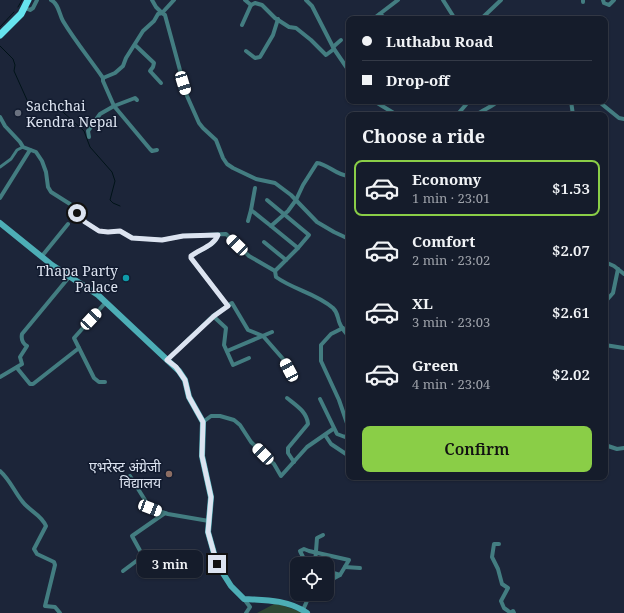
<!DOCTYPE html>
<meta charset="utf-8">
<style>
:root{--surface:#151c2b;--page:#222937;--text:#f1f3f6;--muted:#9da1a9;--line:#343a47;--accent:#8ace47}
body{margin:0;font-family:"Noto Serif","Noto Sans Devanagari",serif;background:var(--page);color:var(--text);height:100vh;display:flex;flex-direction:column;font-size:15px;white-space:nowrap}
*{box-sizing:border-box;margin:0}
p{font-size:13px;color:var(--muted)}
.icon{flex:none;width:22px;height:22px;fill:none;stroke:currentColor;stroke-width:2;stroke-linecap:round;stroke-linejoin:round}
.map{position:relative;flex:1;overflow:hidden}
.sheet{position:absolute;left:346px;top:112px;width:262px;height:368px;display:flex;flex-direction:column;background:var(--surface);border-radius:8px;box-shadow:0 1px 3px #0004,0 0 0 1px var(--line)}
.sheet>*{flex:none}
.banner{position:absolute;left:346px;top:16px;width:262px;height:88px;border-radius:8px;box-shadow:0 1px 3px #0004,0 0 0 1px var(--line);display:grid;align-content:center;height:88px;padding:0 16px;background:var(--surface)}
.buttons{position:absolute;left:290px;top:557px;display:grid;gap:8px}
.buttons a{display:grid;place-items:center;width:44px;height:44px;border-radius:8px;background:var(--surface);box-shadow:0 1px 3px #0004,0 0 0 1px var(--line);font-size:20px}
.end{position:absolute;width:18px;height:18px;margin:-9px;border:5px solid #dce3f0;background:#111;box-shadow:0 0 0 2px #111}
.from{border-radius:50%}
.bubble{position:absolute;height:28px;border-radius:8px;background:var(--surface);box-shadow:0 1px 3px #0004,0 0 0 1px var(--line);font-size:13px;font-weight:600;line-height:28px;text-align:center}
.car{position:absolute;width:12px;height:24px;margin:-12px -6px;border-radius:5px;box-shadow:0 0 3px 1px #0007;background:linear-gradient(#fff 24%,#345 0 40%,#fff 0 76%,#345 0 86%,#fff 0)}
.banner b{display:flex;align-items:center;gap:14px;height:38px;font-size:15px}
.banner b+b{border-top:1px solid var(--line)}
.banner i{width:10px;height:10px;background:var(--text)}
ul{padding:0;list-style:none}
li{display:flex;align-items:center;gap:12px;height:56px;margin:0 8px 6px;padding:0 8px;border:2px solid transparent;border-radius:8px}
li div{flex:1}
li b{display:block;font-size:15px}
li em{font-style:normal;font-weight:600}
li.active{border-color:var(--accent)}
li>.icon{width:36px;height:36px;stroke-width:1.5}
h2{padding:0 16px;font-size:18px;line-height:48px}
.primary-button{display:flex;gap:8px;margin-top:auto;padding:8px 16px}
.primary-button a{flex:1;height:46px;border-radius:8px;background:var(--accent);color:#111;font-size:16px;font-weight:600;line-height:46px;text-align:center}
.map>svg:first-child{display:block}
.green{fill:#2e4733}
.lines{fill:none;stroke-linecap:round;stroke-linejoin:round}
.stream{stroke:#001318;stroke-width:1}
.pedestrian{stroke:#437d81;stroke-width:3}
.minor{stroke:#437d81;stroke-width:4}
.secondary{stroke:#4daeb6;stroke-width:6}
.trunk{stroke:#66e4ee;stroke-width:7}
.route{stroke:#dce3f0;stroke-width:5}
.worship-dot{fill:#6b7280;stroke:#121b2f;stroke-width:1.5}
.culture-dot{fill:#0f9aa8;stroke:#121b2f;stroke-width:1.5}
.education-dot{fill:#8d6e63;stroke:#121b2f;stroke-width:1.5}
.labels{text-anchor:middle;dominant-baseline:central;stroke-width:3;stroke-linejoin:round;paint-order:stroke}
.poi-label{font-size:14px;fill:#dce3f0;stroke:#121b2f;text-anchor:end}
</style>
<div class="map">
<svg width="624" height="613" viewBox="0 0 624 613">
<rect width="100%" height="100%" fill="#1c2539"/>
<!-- green -->
<polygon class="green" points="276,603 304,613 257,613"/>
<g class="lines">
<!-- stream -->
<g class="stream">
<polyline points="18,7 22,0"/>
<polyline points="0,27 14,12"/>
<polyline points="0,46 13,59 15,65 14,71 27,100 32,105 37,106 54,104 84,131 90,147 112,172 115,181 110,200 113,203 120,206"/>
</g>
<!-- pedestrian -->
<polyline class="pedestrian" points="0,167 11,159 17,150 23,147"/>
<!-- minor -->
<g class="minor">
<path d="M51 0C59 4 59 14 63 21 75 41 90 59 103 78L115 73 123 66 126 58 143 31 154 21 158 14 162 13 165 15 187 96 199 123 203 128 216 140 223 158 227 164 233 168 256 179 275 183 291 195 317 222 334 232 349 239"/>
<polyline points="152,0 156,7 162,13 174,0"/>
<polyline points="245,0 251,5"/>
<polyline points="306,0 312,6 334,49 349,71"/>
<polyline points="443,0 455,19"/>
<polyline points="603,0 604,3 609,5 614,0"/>
<polyline points="583,2 583,0"/>
<polyline points="25,8 30,10 33,8 37,0"/>
<polyline points="380,14 386,19"/>
<polyline points="373,19 398,0"/>
<polyline points="481,19 501,0"/>
<polyline points="242,25 251,5 255,3 262,5 275,18 289,27 296,28 311,40 326,55 334,49"/>
<polyline points="135,45 154,63 153,67 150,71 161,83"/>
<polyline points="333,47 341,40"/>
<polyline points="246,51 255,58 260,57 273,35 278,19"/>
<polyline points="103,78 103,81 114,106 150,149 152,151 157,150"/>
<polyline points="374,101 397,115"/>
<polyline points="571,101 573,115"/>
<polyline points="598,101 619,118 624,119"/>
<polyline points="457,115 469,101"/>
<path d="M476 115C484 109 492 107 498 101"/>
<path d="M0 117 5 126 20 142 23 147 36 152 42 161 46 172 48 187 51 192 70 204 85 222 99 231 108 232 120 231 133 238 162 240 183 236 226 234 249 256 275 271 276 277C294 290 316 293 333 308 339 314 337 318 340 324 342 329 346 333 349 337"/>
<polyline points="89,137 88,131 100,114 114,106 135,98 137,100"/>
<polyline points="0,198 30,150"/>
<polyline points="267,200 309,235 298,248"/>
<polyline points="251,210 271,226"/>
<polyline points="248,221 251,210 255,188"/>
<path d="M218 235C214 247 200 249 191 256V258L228 306"/>
<polyline points="264,242 286,260"/>
<polyline points="42,256 68,224"/>
<polyline points="605,262 614,266 624,274"/>
<path d="M275 271 298 248 271 226 288 211 296 200 303 185 317 163C328 164 337 176 349 176"/>
<polyline points="605,302 613,293 618,269"/>
<polyline points="213,316 226,328 224,345 233,365 249,358"/>
<polyline points="343,328 331,334 321,345 321,361 339,400 349,429"/>
<polyline points="605,345 624,348"/>
<polyline points="227,351 272,332"/>
<polyline points="167,360 213,316 232,303 248,330 263,336 284,360 289,370"/>
<polyline points="17,368 30,384 33,384 79,348"/>
<path d="M0 377 22 364 20 357 27 346C22 343 21 339 22 334L70 276"/>
<polyline points="105,382 99,382 94,378 74,338 106,302"/>
<path d="M287 398C297 406 307 412 308 424L288 448V453L294 462"/>
<polyline points="320,399 337,434 345,437 346,436 349,437"/>
<polyline points="203,422 211,416 220,416 234,420 240,425 251,442 274,464 281,476 307,447 333,429"/>
<polyline points="325,435 331,444 349,456"/>
<polyline points="605,445 617,449 624,448"/>
<path d="M0 471C10 480 14 491 22 501 29 511 41 514 46 526L34 549 37 554 54 562 55 565 45 606 55 607 60 613"/>
<polyline points="130,476 150,508 168,514 209,521"/>
<polyline points="499,544 494,544 492,557 498,569 502,584 508,588 501,601 504,608 511,613 513,611 514,613"/>
<polyline points="307,564 306,563 300,551 304,549 309,551 349,560 340,575 327,582"/>
<polyline points="315,564 317,538 323,535"/>
<polyline points="345,567 360,568"/>
<polyline points="123,571 143,556 132,536 165,513"/>
<polyline points="327,571 340,575"/>
<polyline points="244,599 250,607 246,613"/>
<polyline points="303,610 310,594"/>
</g>
<!-- secondary -->
<path class="secondary" d="M0 223 52 265 98 295 179 371 185 380 189 397 203 422 202 456 211 497 208 532 217 564 231 586 244 599C266 600 289 600 307 613"/>
<!-- trunk -->
<polyline class="trunk" points="0,35 21,14 28,0"/>
</g>
<g class="lines">
<!-- route -->
<path class="route" d="M77 213 85 222 99 231 108 232 120 231 132 238 162 240 183 236 218 235C214 246 200 249 191 256V258L228 306 214 316 167 360 176 367 185 380 189 397 203 422 202 456 211 497 208 532 217 564"/>
</g>
<!-- markers -->
<circle class="worship-dot" cx="18" cy="113" r="4"/>
<circle class="culture-dot" cx="126" cy="278" r="4"/>
<circle class="education-dot" cx="169" cy="474" r="4"/>
<g class="labels">
<!-- poi labels -->
<g class="poi-label">
<text x="26" y="105" text-anchor="start">Sachchai<tspan x="26" dy="16">Kendra Nepal</tspan></text>
<text x="118" y="270">Thapa Party<tspan x="118" dy="16">Palace</tspan></text>
<text x="161" y="466">एभरेस्ट अंग्रेजी<tspan x="161" dy="16">विद्यालय</tspan></text>
</g>
</g>
</svg>
<div class="buttons">
<a><svg class="icon" aria-label="locate" viewBox="0 0 24 24"><circle cx="12" cy="12" r="6"/><path d="M12 2v4M12 18v4M2 12h4M18 12h4"/></svg></a>
</div>
<i class="end from" style="left:77px;top:213px"></i>
<i class="end" style="left:217px;top:564px"></i>
<div class="bubble" style="left:137px;top:550px;width:66px">3 min</div>
<i class="car" style="left:183px;top:83px;rotate:163deg"></i>
<i class="car" style="left:237px;top:245px;rotate:314deg"></i>
<i class="car" style="left:91px;top:319px;rotate:43deg"></i>
<i class="car" style="left:289px;top:370px;rotate:332deg"></i>
<i class="car" style="left:263px;top:454px;rotate:315deg"></i>
<i class="car" style="left:150px;top:508px;rotate:111deg"></i>
<div class="banner">
<b><i class="from"></i>Luthabu Road</b>
<b><i></i>Drop-off</b>
</div>
<section class="sheet">
<h2>Choose a ride</h2>
<ul>
<li class="active"><svg class="icon" aria-label="car" viewBox="0 0 24 24"><path d="M5 17H2v-5l4-1 3-4h7l3 4 3 1v5h-3M9 17h6M6 11h13"/><circle cx="7" cy="17" r="2"/><circle cx="17" cy="17" r="2"/></svg><div><b>Economy</b><p>1 min · 23:01</p></div><em>$1.53</em></li>
<li><svg class="icon" aria-label="car" viewBox="0 0 24 24"><path d="M5 17H2v-5l4-1 3-4h7l3 4 3 1v5h-3M9 17h6M6 11h13"/><circle cx="7" cy="17" r="2"/><circle cx="17" cy="17" r="2"/></svg><div><b>Comfort</b><p>2 min · 23:02</p></div><em>$2.07</em></li>
<li><svg class="icon" aria-label="car" viewBox="0 0 24 24"><path d="M5 17H2v-5l4-1 3-4h7l3 4 3 1v5h-3M9 17h6M6 11h13"/><circle cx="7" cy="17" r="2"/><circle cx="17" cy="17" r="2"/></svg><div><b>XL</b><p>3 min · 23:03</p></div><em>$2.61</em></li>
<li><svg class="icon" aria-label="car" viewBox="0 0 24 24"><path d="M5 17H2v-5l4-1 3-4h7l3 4 3 1v5h-3M9 17h6M6 11h13"/><circle cx="7" cy="17" r="2"/><circle cx="17" cy="17" r="2"/></svg><div><b>Green</b><p>4 min · 23:04</p></div><em>$2.02</em></li>
</ul>
<div class="primary-button"><a>Confirm</a></div>
</section>
</div>
